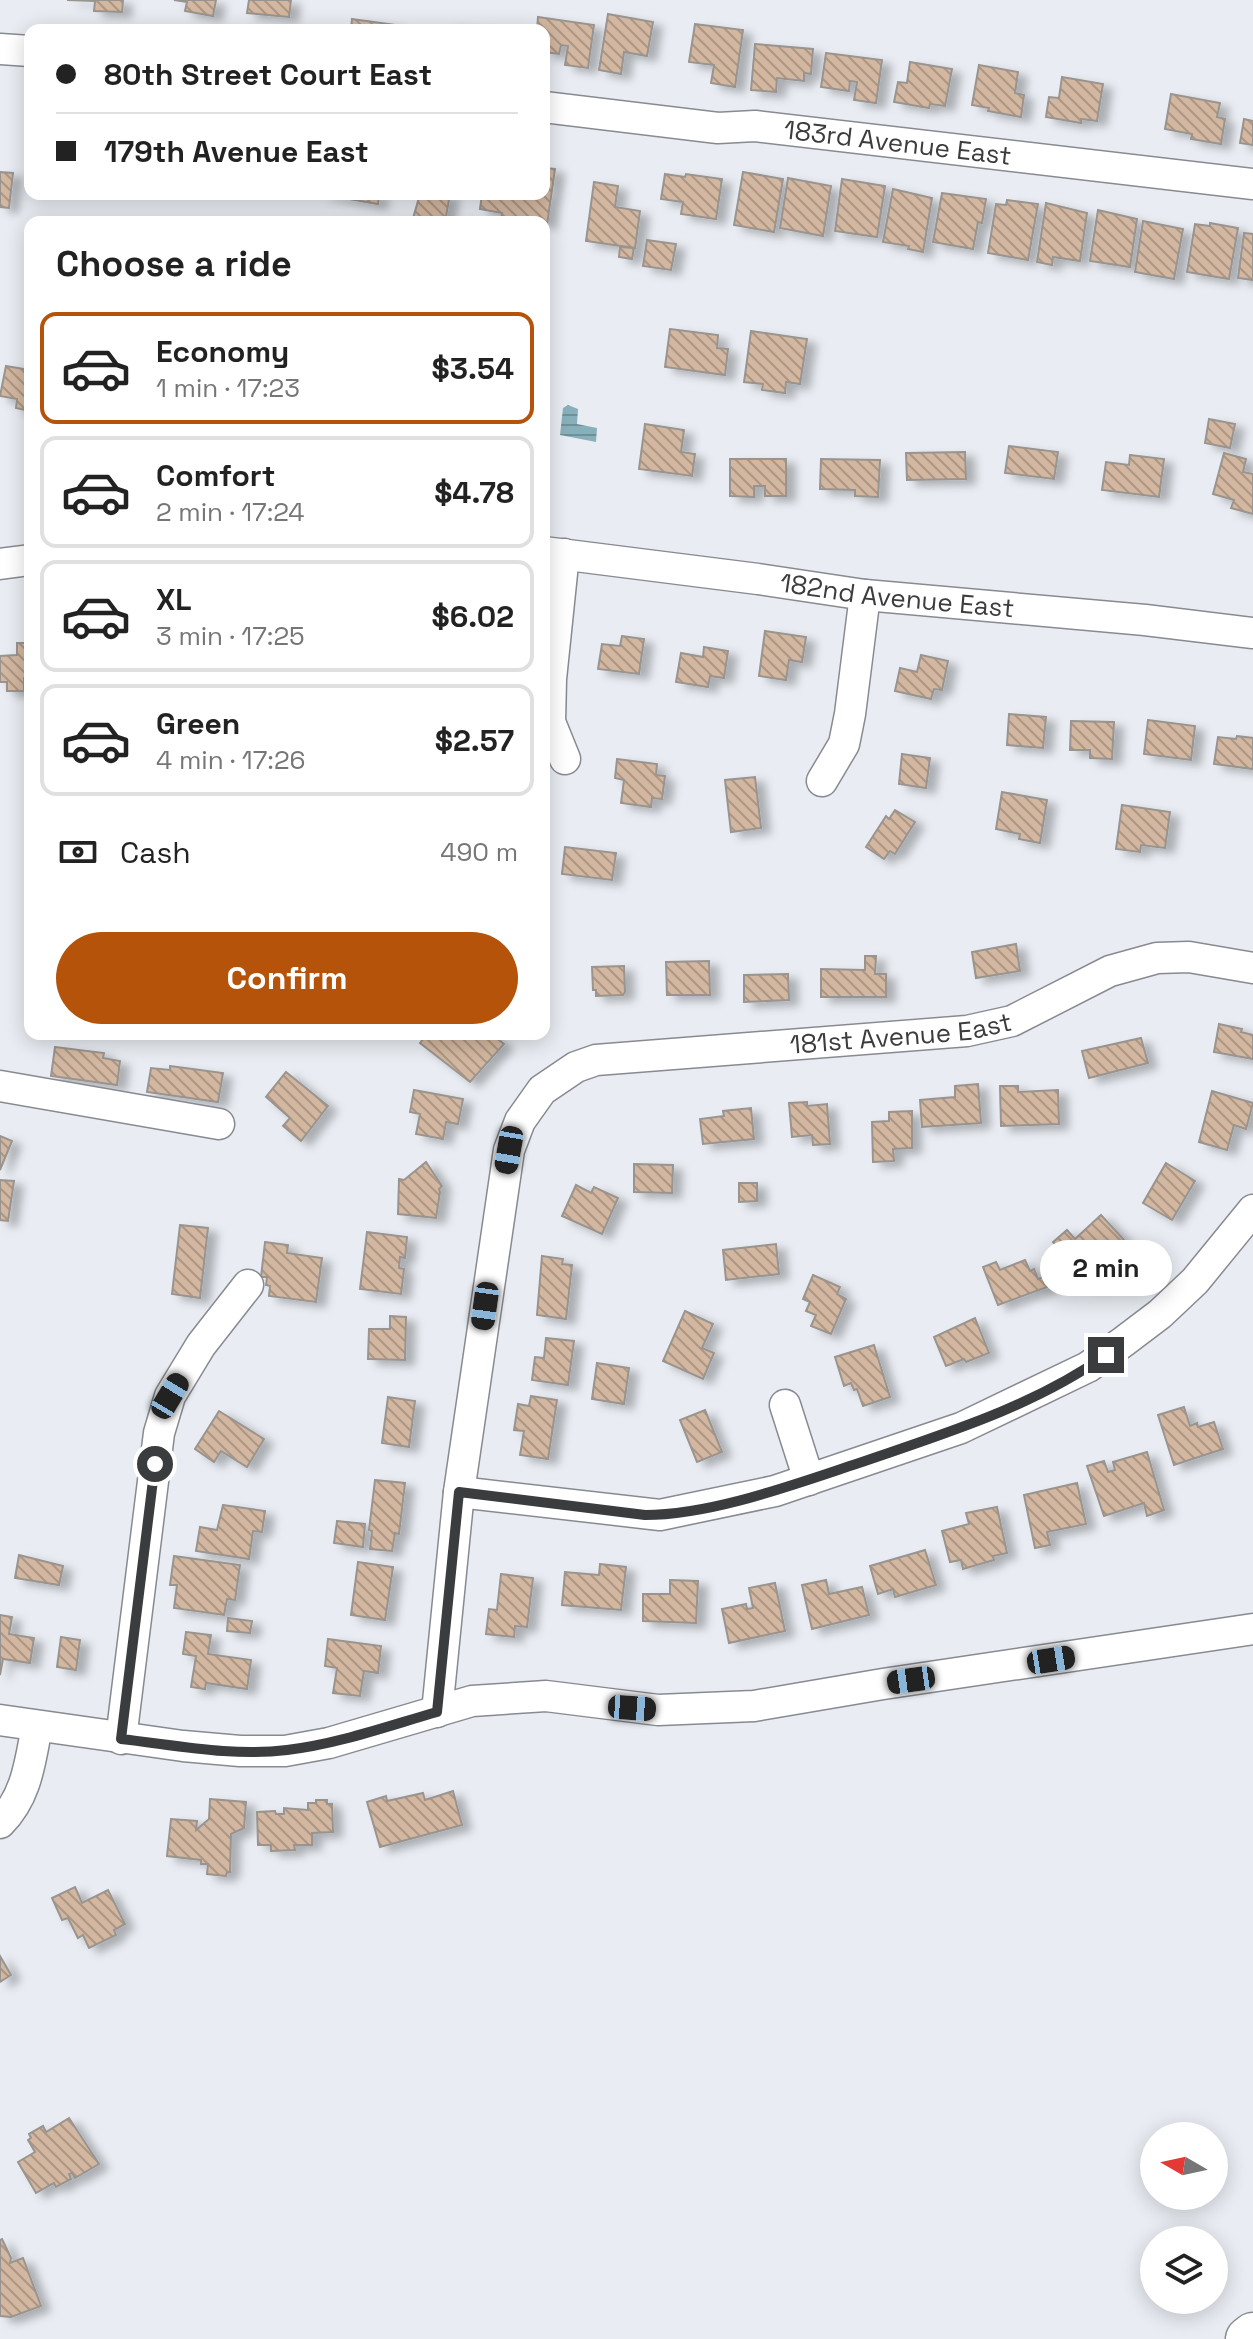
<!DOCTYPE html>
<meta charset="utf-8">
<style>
:root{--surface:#fff;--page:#f6f6f6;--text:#222;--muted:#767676;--line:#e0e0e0;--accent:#b45309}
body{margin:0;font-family:"Space Grotesk",sans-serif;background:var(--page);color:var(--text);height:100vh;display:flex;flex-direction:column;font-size:30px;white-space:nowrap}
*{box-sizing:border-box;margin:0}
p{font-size:26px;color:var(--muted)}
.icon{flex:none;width:44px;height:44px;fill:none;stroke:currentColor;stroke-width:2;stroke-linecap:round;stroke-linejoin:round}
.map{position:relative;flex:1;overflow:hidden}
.details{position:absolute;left:24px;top:216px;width:526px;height:824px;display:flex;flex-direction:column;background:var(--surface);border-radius:16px;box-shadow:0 4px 20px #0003}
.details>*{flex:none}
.top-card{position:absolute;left:24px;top:24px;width:526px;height:176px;border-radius:16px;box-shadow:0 4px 20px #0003;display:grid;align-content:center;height:176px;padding:0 32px;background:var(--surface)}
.needle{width:52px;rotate:279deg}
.controls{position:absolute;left:1140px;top:2122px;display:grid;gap:16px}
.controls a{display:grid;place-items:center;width:88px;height:88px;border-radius:50%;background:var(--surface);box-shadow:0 4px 20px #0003;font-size:40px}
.end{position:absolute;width:36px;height:36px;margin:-18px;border:10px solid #3b3c3e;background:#fff;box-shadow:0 0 0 4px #fff}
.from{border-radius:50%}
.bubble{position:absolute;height:56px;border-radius:28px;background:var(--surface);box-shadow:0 4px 20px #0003;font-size:26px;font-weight:700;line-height:56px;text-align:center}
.car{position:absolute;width:24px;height:48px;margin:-24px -12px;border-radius:10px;box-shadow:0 0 6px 2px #0007;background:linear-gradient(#222 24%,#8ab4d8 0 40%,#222 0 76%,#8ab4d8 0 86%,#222 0)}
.top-card b{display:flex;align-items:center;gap:28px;height:76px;font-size:30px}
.top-card b+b{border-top:2px solid var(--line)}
.top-card i{width:20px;height:20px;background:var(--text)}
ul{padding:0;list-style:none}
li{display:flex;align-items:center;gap:24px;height:112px;margin:0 16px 12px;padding:0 16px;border:4px solid var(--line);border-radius:16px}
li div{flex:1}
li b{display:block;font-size:30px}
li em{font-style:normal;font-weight:700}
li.on{border-color:var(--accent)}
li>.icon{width:72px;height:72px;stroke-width:1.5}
h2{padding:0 32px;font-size:36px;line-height:96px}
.pay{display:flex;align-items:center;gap:20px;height:88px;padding:0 32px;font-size:30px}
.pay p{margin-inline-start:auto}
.primary-button{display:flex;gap:16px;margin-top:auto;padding:16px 32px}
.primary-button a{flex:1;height:92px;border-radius:48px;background:var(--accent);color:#fff;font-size:32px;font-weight:700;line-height:92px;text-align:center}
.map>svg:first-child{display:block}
.water{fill:url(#water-rules)}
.building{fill:url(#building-back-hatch);stroke:#99948f;stroke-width:2;filter:url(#shadow)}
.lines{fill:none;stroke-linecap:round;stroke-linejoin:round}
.minor-casing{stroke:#878a90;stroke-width:33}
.highway-casing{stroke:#878a90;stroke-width:47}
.minor{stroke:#fff;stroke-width:30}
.highway{stroke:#fff;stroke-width:44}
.route{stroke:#3b3c3e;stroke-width:10}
.labels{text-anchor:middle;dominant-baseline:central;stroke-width:6;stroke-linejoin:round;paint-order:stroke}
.street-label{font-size:26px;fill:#3b3c3e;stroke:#f7faff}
</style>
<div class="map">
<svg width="1253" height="2339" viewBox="0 0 1253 2339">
<defs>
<pattern id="water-rules" width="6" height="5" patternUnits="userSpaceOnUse" patternTransform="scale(2)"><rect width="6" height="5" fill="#88b0ba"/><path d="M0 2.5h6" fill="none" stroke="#709099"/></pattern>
<pattern id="building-back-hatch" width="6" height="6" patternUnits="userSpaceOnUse" patternTransform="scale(2)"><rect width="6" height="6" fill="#d3b7a0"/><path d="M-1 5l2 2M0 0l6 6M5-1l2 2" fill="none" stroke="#ac9684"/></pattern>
<filter id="shadow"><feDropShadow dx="9" dy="5" stdDeviation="4" flood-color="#0004"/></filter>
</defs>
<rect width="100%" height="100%" fill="#e9edf3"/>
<!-- water -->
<polygon class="water" points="568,405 578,409 577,424 597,428 596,442 560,435 563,408"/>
<!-- building -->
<g class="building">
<polygon points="67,0 123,0 122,12 94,11 95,1"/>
<polygon points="174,0 216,0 213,16 185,11 187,2"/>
<polygon points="249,0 291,0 289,17 247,13"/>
<polygon points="608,14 653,22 647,56 624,52 621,74 599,70"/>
<polygon points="538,17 594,25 588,68 565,65 568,46 561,45 559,54 544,52 544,30 537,30"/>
<polygon points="352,19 396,25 395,30 351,30"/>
<polygon points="695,24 743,30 735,87 711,83 714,65 689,62"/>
<polygon points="448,25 490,30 447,30"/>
<polygon points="755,44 813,49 811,74 804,73 804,81 777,78 776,92 751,90"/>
<polygon points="826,53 882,60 876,103 854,100 857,82 850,81 849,91 821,87"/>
<polygon points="910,62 952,69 945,106 930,104 929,108 894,102 898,82 907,83"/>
<polygon points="979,65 1018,72 1015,93 1024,95 1021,117 988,111 989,108 972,105"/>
<polygon points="1062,77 1103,84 1097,121 1081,119 1081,123 1046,117 1049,97 1059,98"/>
<polygon points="1171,94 1220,103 1217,117 1225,119 1221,144 1191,139 1192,134 1165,129"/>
<polygon points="1244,119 1253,121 1253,145 1240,143"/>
<polygon points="544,168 555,169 547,225 544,222 501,218 502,213 480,209 482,194 544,194"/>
<polygon points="0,172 13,173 9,208 0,207"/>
<polygon points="743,172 783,179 774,232 734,225"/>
<polygon points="665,174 685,177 686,174 722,179 716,219 681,214 683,202 661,199"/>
<polygon points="788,178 831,186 823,236 780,228"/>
<polygon points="842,179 885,186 877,237 835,231"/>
<polygon points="594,182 618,186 615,207 640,211 635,248 586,241"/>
<polygon points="893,189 932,198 923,252 908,249 909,246 883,242"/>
<polygon points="942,193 986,199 982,223 978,222 973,249 933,242"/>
<polygon points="320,194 379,194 378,204"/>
<polygon points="420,194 450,194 445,222 412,222"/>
<polygon points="1007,200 1038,204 1028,260 988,253 996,204 1006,205"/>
<polygon points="1046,203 1087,213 1080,261 1053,257 1052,265 1037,262"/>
<polygon points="1098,210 1137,219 1130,267 1090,261"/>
<polygon points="1143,221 1183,229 1174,279 1135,272"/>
<polygon points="1210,223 1238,228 1229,279 1187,272 1195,224 1210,226"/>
<polygon points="1244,233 1253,234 1253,280 1238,278"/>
<polygon points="647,240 676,244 671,270 643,266"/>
<polygon points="620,247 634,248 632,259 619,257"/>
<polygon points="670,329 718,335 717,348 728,349 725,375 665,367"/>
<polygon points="751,331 807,339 800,384 786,382 785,393 762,390 763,384 744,382"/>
<polygon points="6,366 30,370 30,411 16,408 17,399 0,396"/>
<polygon points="1209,419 1235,424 1230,448 1205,443"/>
<polygon points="645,424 684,430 681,452 695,454 692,476 639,469"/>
<polygon points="1009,446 1058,452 1054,479 1005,473"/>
<polygon points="965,452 966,479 907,480 906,453"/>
<polygon points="1224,453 1246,459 1243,472 1253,474 1253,514 1231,508 1234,500 1213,494"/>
<polygon points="1130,455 1164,459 1159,497 1102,490 1106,462 1129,465"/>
<polygon points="730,459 786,459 786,496 765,496 765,486 754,486 754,497 730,496"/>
<polygon points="821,459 880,460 878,497 855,496 855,490 820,489"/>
<polygon points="765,631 806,637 802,662 789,660 786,680 759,676"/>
<polygon points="622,636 644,639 639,674 598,669 602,644 620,646"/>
<polygon points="17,643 30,643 30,678 24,678 24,691 7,691 7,682 0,682 0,656 17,655"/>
<polygon points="704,647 728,651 724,678 710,676 708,687 676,682 681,653 703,657"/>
<polygon points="921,655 948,661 942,690 934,689 931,699 895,691 900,668 917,672"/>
<polygon points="1009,714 1046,717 1043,748 1007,745"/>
<polygon points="1148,720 1195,726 1191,760 1144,754"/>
<polygon points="1071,721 1114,722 1112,759 1090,758 1090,750 1070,750"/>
<polygon points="1237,736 1253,738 1253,769 1214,764 1218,737 1236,739"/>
<polygon points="902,754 930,758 926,788 899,784"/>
<polygon points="617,759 657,764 656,775 665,776 662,799 652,798 651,807 621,803 624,780 615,778"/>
<polygon points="755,777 761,828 731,832 725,780"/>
<polygon points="1002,792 1047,800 1040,843 1019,839 1020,834 996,829"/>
<polygon points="1122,805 1170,812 1165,848 1141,845 1140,852 1116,849"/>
<polygon points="895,810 915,822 895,854 890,851 884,859 866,847 886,816 889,819"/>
<polygon points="565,847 616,853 612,880 562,874"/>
<polygon points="1016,944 1020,971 976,978 972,952"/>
<polygon points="865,956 876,956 875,974 886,974 886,997 821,997 821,969 865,970"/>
<polygon points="709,961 710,995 667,995 666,962"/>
<polygon points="624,966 625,992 623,995 596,996 596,990 593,990 592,967"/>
<polygon points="788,974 789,1000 744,1002 744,975"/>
<polygon points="1219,1024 1242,1029 1241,1032 1253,1035 1253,1059 1214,1052"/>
<polygon points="427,1034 491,1034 504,1044 470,1082 420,1043"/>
<polygon points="1141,1038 1148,1063 1089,1078 1082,1051"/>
<polygon points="55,1047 104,1053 103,1058 120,1061 117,1085 51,1076"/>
<polygon points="170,1066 223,1073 218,1102 147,1092 151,1068 170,1070"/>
<polygon points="286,1072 328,1106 301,1141 283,1126 290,1118 266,1097"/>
<polygon points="978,1084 981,1123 922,1127 920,1100 955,1097 955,1086"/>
<polygon points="1000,1086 1018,1086 1018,1092 1058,1090 1059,1124 1001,1126"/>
<polygon points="414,1090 463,1099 458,1124 446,1122 443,1139 416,1134 420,1114 410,1112"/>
<polygon points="1212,1091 1253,1103 1246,1129 1234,1125 1227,1150 1199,1142"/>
<polygon points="807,1102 807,1106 827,1104 830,1144 813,1145 812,1135 792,1137 789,1103"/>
<polygon points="751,1108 754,1139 703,1144 700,1119 724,1116 723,1111"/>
<polygon points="912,1111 912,1148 893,1149 894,1161 873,1162 872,1122 889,1121 889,1112"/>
<polygon points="0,1136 12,1141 0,1170"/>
<polygon points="426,1162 442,1186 439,1189 440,1192 436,1218 398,1214 399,1179 404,1180"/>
<polygon points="1166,1163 1195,1181 1172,1220 1143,1203"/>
<polygon points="634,1164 673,1165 672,1193 634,1192"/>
<polygon points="0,1180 14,1181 8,1221 0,1220"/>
<polygon points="739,1183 757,1183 757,1201 739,1202"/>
<polygon points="576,1185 591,1193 594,1187 618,1198 602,1234 562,1216"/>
<polygon points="1101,1215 1125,1241 1103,1262 1111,1271 1094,1287 1053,1242 1067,1230 1075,1239"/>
<polygon points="180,1225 208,1228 200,1298 172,1294"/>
<polygon points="367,1232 407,1237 405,1258 400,1257 399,1268 404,1269 401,1294 360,1289"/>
<polygon points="265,1242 288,1245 287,1253 322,1258 316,1302 269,1296 270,1286 266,1285 267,1277 261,1277"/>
<polygon points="776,1244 779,1274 726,1280 723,1250"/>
<polygon points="542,1256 563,1259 562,1264 572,1265 566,1319 537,1315"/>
<polygon points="1025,1260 1030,1271 1034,1269 1038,1279 1046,1276 1050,1286 998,1305 983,1267 996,1262 1000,1270"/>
<polygon points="813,1275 840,1287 837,1294 846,1299 831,1334 811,1326 816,1315 806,1311 810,1302 803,1299"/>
<polygon points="685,1311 713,1324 702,1348 714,1353 703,1379 663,1361"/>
<polygon points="390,1316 406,1317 405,1360 368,1359 369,1329 390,1329"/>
<polygon points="975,1318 989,1353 966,1362 964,1359 946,1366 934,1337"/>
<polygon points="546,1338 574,1341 568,1385 532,1380 535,1357 544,1358"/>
<polygon points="874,1345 890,1397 863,1406 857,1389 854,1390 851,1383 844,1386 835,1357"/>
<polygon points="597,1363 629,1368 624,1404 592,1399"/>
<polygon points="531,1396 557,1400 548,1459 520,1455 524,1431 514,1430 518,1404 529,1406"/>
<polygon points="388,1397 415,1401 409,1447 382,1443"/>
<polygon points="1184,1407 1190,1426 1197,1423 1198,1427 1214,1422 1223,1449 1174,1465 1158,1415"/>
<polygon points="705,1410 722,1452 697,1462 680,1420"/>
<polygon points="219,1411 264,1439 247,1467 221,1451 214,1462 195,1449"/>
<polygon points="1147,1452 1164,1510 1147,1516 1144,1503 1104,1516 1087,1466 1104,1461 1108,1472 1115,1470 1113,1462"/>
<polygon points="375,1480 405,1483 399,1534 395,1533 392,1551 370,1549 372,1531 369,1530"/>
<polygon points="1077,1483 1086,1524 1047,1532 1050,1545 1035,1548 1024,1495"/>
<polygon points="223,1505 265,1511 262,1532 253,1531 249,1559 196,1551 200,1527 217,1530"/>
<polygon points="997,1507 1007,1553 993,1556 994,1560 963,1569 961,1560 950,1562 942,1531 969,1524 966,1513"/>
<polygon points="337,1521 365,1524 363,1547 334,1543"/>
<polygon points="925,1550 936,1585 895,1597 893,1589 878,1594 870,1566"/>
<polygon points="19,1555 63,1566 59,1585 15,1578"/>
<polygon points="174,1556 240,1565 235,1600 227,1599 224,1615 174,1608 177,1585 170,1585"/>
<polygon points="358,1562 393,1567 385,1620 351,1615"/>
<polygon points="600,1564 626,1567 621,1610 562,1605 565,1572 599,1575"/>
<polygon points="501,1574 533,1578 527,1627 515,1626 514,1637 486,1634 489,1609 497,1610"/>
<polygon points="670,1580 698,1581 696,1623 643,1621 643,1594 670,1594"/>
<polygon points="826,1580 829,1594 862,1587 869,1615 812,1629 802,1585"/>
<polygon points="775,1583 785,1631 729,1643 722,1609 746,1604 747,1609 753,1608 749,1588"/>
<polygon points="0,1615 12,1617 9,1634 34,1638 30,1663 3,1659 0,1675"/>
<polygon points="228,1618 252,1621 250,1633 227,1631"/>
<polygon points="186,1632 211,1635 208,1654 251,1660 247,1689 206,1683 205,1689 191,1687 196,1656 183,1654"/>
<polygon points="61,1637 80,1640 76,1670 57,1667"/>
<polygon points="328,1639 381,1646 378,1673 364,1671 360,1696 333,1693 337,1668 325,1666"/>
<polygon points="453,1791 462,1825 380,1847 367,1802 386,1796 387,1801 423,1793 425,1800"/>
<polygon points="210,1799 246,1802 244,1828 231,1834 230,1872 227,1872 226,1876 207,1874 208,1864 201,1864 201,1860 167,1856 171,1819 197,1821 196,1830 209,1819"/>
<polygon points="316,1800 327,1800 327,1804 332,1804 333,1832 312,1833 312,1845 294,1845 295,1850 271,1851 271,1845 258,1845 257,1812 275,1811 276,1814 284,1814 284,1808 308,1810 308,1803 316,1803"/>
<polygon points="75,1887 82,1903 108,1890 125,1924 114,1930 116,1935 89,1948 83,1935 78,1938 68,1918 62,1920 52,1898"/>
<polygon points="0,1956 11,1975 0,1982"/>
<polygon points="69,2118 99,2164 75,2178 72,2173 69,2174 71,2179 56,2187 54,2183 36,2193 18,2162 35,2152 28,2140 31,2138 29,2134 43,2126 46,2132"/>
<polygon points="2,2239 11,2258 10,2263 23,2258 41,2306 11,2317 0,2316 0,2240"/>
</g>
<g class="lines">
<defs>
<g id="minor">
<polyline points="0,49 30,51"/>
<path id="s1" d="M544 107 718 128 755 126 1253 184"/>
<path id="s2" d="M544 552 758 579 865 595 1145 620 1253 633"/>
<polyline points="564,554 551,679 550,722 565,759"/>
<polyline points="0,564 30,560"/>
<polyline points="822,781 844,744 850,714 865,595"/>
<polyline points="0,1086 219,1124"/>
<polyline points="785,1405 809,1480"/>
<polyline points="459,1492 660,1515 775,1491 961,1428 1088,1367 1123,1342 1160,1314 1195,1281 1253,1210"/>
<path id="s3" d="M437 1712 459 1492 509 1150 520 1121 542 1090 576 1067 596 1060 967 1031 1012 1021 1110 971 1157 958 1189 957 1253 968"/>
<polyline points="0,1720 183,1746 240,1751 285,1751 329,1743 472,1701 546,1696 658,1710 754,1706 883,1684 1253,1629"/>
<polyline points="121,1739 159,1433 170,1396 201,1345 248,1285"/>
<path d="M0 1823C27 1796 30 1762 37 1726"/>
</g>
<polyline id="highway" points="1248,2339 1253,2335"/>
</defs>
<!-- minor casing -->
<use href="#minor" class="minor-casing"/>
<!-- highway casing -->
<use href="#highway" class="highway-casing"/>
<!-- minor -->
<use href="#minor" class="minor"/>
<!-- highway -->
<use href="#highway" class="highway"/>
</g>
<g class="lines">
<!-- route -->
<path class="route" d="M155 1464 121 1739C175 1745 233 1757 287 1750 338 1744 388 1726 437 1712L459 1492 645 1515C712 1515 795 1484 859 1463 943 1434 1033 1407 1106 1355"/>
</g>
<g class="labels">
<!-- street labels -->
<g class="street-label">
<text stroke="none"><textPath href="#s1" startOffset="356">183rd Avenue East</textPath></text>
<text stroke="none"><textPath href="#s2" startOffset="356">182nd Avenue East</textPath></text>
<text stroke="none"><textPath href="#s3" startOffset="1004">181st Avenue East</textPath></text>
</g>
</g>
</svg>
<div class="controls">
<a><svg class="needle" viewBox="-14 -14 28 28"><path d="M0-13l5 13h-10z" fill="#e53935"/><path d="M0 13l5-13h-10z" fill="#767676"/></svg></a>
<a><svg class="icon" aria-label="layers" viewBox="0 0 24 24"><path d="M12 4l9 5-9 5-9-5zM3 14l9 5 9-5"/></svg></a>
</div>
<i class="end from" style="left:155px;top:1464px"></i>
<i class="end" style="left:1106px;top:1355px"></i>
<div class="bubble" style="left:1040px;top:1240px;width:132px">2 min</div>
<i class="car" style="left:509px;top:1150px;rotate:190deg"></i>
<i class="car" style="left:485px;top:1306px;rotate:188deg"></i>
<i class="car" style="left:170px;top:1396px;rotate:31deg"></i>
<i class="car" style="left:1051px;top:1660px;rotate:81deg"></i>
<i class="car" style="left:911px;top:1680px;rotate:262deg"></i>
<i class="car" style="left:632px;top:1708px;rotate:94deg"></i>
<div class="top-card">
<b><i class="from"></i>80th Street Court East</b>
<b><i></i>179th Avenue East</b>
</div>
<section class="details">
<h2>Choose a ride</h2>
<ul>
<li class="on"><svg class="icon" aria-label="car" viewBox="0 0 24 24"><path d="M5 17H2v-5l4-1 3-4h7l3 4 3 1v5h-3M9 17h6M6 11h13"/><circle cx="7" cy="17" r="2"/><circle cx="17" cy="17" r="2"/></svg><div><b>Economy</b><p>1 min · 17:23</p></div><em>$3.54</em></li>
<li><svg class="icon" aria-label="car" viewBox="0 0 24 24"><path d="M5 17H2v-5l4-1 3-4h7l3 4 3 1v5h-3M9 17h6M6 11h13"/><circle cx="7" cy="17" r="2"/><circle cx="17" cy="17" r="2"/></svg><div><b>Comfort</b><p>2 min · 17:24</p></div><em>$4.78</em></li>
<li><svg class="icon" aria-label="car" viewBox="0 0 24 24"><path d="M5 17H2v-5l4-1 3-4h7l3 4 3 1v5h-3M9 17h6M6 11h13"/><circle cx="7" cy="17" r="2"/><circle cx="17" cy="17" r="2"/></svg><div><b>XL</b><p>3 min · 17:25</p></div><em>$6.02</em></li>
<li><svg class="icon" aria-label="car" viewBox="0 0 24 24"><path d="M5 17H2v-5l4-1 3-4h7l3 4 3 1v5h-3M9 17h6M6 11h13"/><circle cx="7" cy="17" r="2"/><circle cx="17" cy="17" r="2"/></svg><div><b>Green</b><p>4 min · 17:26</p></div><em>$2.57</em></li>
</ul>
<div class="pay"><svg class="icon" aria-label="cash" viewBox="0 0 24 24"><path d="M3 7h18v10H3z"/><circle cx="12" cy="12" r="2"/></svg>Cash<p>490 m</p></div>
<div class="primary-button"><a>Confirm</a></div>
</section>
</div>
